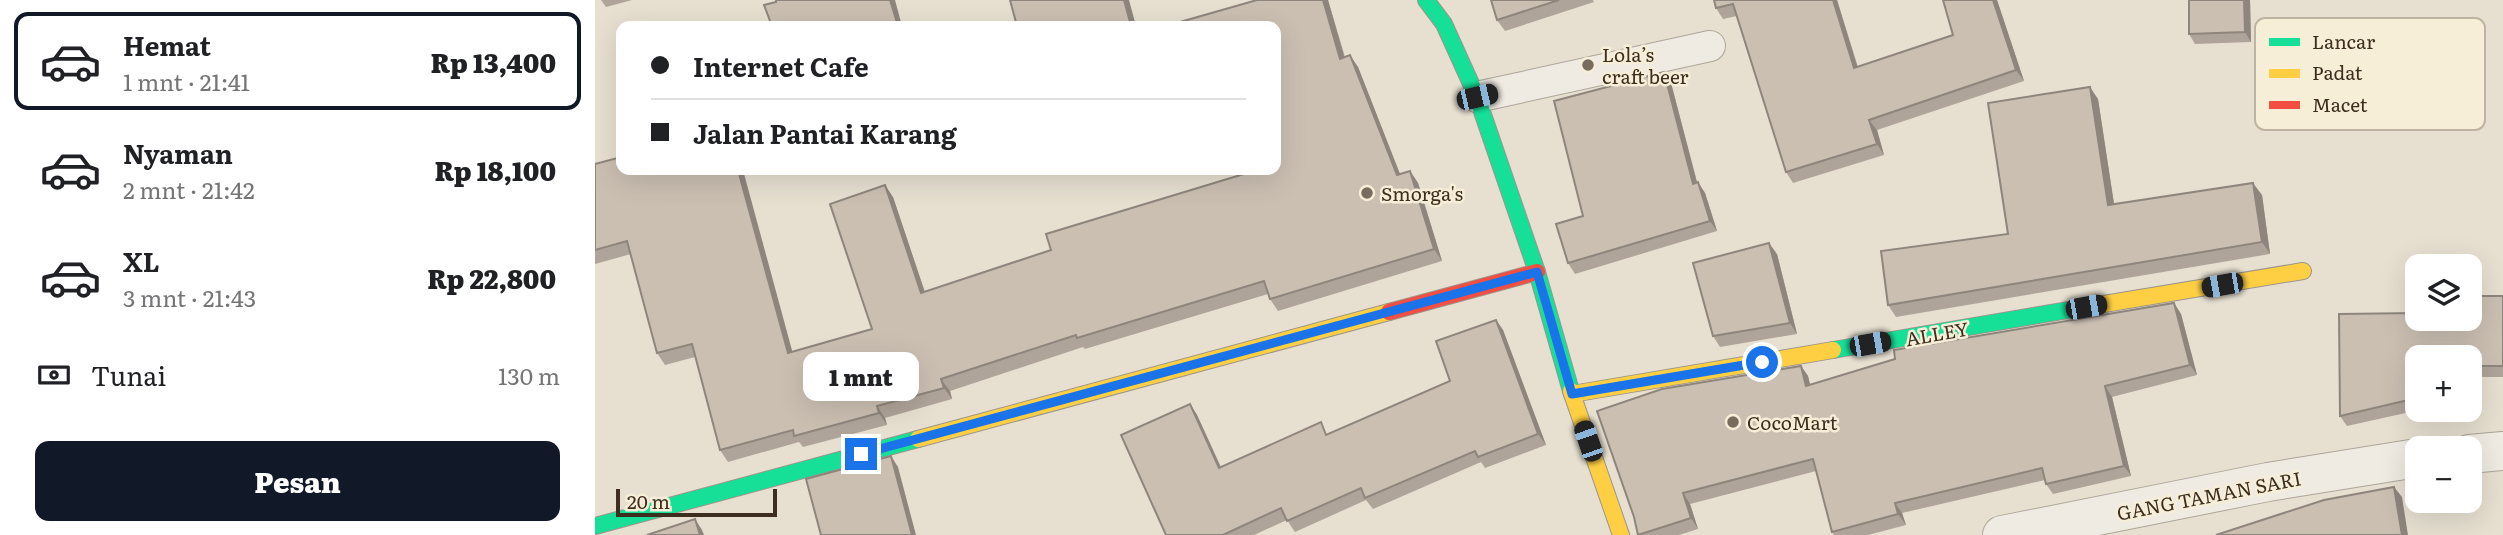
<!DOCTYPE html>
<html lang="id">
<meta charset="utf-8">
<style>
:root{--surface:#fff;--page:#f2f2f2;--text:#202124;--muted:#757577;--line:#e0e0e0;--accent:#111827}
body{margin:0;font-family:Literata,serif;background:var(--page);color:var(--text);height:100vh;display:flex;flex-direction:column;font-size:26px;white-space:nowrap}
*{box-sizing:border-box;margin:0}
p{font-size:23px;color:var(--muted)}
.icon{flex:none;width:38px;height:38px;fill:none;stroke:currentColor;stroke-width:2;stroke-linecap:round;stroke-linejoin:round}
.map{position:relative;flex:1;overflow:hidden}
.drawer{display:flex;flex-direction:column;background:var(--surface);width:595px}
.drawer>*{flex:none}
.hud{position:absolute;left:21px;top:21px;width:665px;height:154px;border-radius:14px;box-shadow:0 7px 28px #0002;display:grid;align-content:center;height:154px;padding:0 35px;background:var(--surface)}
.controls{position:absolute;left:1810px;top:254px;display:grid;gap:14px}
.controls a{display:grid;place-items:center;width:77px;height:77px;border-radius:14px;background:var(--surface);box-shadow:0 7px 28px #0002;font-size:35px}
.scale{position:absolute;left:21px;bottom:18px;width:161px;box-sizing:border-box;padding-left:7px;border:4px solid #3d2e20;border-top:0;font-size:19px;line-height:24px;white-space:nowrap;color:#3d2e20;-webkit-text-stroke:5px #f7eed8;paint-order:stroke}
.end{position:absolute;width:32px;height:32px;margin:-16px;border:9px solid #1a73e8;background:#fff;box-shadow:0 0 0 4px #fff}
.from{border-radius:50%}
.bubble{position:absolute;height:49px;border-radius:14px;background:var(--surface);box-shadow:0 7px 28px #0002;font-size:23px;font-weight:800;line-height:49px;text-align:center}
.car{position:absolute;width:21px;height:42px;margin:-21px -10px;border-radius:9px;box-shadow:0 0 5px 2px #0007;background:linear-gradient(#222 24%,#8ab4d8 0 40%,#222 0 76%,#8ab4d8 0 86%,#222 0)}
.hud b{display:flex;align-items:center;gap:24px;height:66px;font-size:26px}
.hud b+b{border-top:2px solid var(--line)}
.hud i{width:18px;height:18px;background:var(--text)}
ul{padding:12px 0 0;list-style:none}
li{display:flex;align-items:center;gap:21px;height:98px;margin:0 14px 10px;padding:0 21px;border:4px solid transparent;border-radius:14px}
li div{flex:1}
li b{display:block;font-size:26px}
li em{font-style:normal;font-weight:800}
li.on{border-color:var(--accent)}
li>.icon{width:63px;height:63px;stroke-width:1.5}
.pay{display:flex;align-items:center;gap:18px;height:77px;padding:0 35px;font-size:26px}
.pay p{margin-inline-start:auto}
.button{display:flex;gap:14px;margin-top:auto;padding:14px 35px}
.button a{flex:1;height:80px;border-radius:14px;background:var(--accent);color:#fff;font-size:28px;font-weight:800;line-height:80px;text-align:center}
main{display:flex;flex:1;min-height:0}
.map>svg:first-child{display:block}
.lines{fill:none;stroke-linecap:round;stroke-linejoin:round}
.lane-casing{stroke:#ada599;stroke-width:32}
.street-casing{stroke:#ada599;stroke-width:40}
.fast-casing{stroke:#9c958a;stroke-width:18}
.slow-casing{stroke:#9c958a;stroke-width:18}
.jam-casing{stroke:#9c958a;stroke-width:18}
.lane{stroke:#efebe3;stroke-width:30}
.street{stroke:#efebe3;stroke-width:38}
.fast{stroke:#16e098;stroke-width:16}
.slow{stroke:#ffcf43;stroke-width:16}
.jam{stroke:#f24e42;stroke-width:16}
.wall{fill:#afa499}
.shaded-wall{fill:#8e867d}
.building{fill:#cbbfb2;stroke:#8e867d;stroke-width:2}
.route{stroke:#1a73e8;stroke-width:9}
.poi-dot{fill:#786c5e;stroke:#f7eed8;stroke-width:2.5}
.labels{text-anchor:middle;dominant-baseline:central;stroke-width:5;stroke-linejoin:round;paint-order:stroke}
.poi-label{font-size:19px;fill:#3d2e20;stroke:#f7eed8;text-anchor:start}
.street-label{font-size:19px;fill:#3d2e20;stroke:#f7eed8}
.key{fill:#f7eed8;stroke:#bfb4a1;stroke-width:2}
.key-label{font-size:19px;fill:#3d2e20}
</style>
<main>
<section class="drawer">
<ul>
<li class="on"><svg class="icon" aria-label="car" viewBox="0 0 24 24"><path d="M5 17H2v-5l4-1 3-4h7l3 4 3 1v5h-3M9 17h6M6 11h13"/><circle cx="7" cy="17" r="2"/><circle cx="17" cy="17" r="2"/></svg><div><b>Hemat</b><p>1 mnt · 21:41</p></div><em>Rp 13,400</em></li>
<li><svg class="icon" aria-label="car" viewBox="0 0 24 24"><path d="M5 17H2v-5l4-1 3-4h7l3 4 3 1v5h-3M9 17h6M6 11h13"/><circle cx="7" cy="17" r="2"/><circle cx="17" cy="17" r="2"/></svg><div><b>Nyaman</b><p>2 mnt · 21:42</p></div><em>Rp 18,100</em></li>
<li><svg class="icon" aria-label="car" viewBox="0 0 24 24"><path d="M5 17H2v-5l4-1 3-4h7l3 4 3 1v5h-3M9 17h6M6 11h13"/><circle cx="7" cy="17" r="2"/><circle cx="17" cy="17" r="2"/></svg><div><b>XL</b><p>3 mnt · 21:43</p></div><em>Rp 22,800</em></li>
</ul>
<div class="pay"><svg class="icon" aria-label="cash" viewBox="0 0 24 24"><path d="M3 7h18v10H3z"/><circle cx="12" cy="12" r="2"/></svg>Tunai<p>130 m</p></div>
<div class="button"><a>Pesan</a></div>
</section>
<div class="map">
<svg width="1908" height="535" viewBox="0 0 1908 535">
<rect width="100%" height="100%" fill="#e7e0d1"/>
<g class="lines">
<defs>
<polyline id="lane" points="882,97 1115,46"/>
<g id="street">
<polyline points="1874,454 1908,451"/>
<polyline points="1407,535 1673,482 1822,458"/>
</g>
<g id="fast">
<polyline points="831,0 849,24 882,97 942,272 976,391"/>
<polyline points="1238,350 1503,305"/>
<polyline points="0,526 323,439"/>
</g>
<g id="slow">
<polyline points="1503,305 1708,271"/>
<polyline points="976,391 1026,535"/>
<polyline points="977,394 1238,350"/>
<polyline points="323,439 794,312"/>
</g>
<polyline id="jam" points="794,312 942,272"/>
</defs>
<!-- lane casing -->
<use href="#lane" class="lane-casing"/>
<!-- street casing -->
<use href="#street" class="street-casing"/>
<!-- fast casing -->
<use href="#fast" class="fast-casing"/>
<!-- slow casing -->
<use href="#slow" class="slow-casing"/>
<!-- jam casing -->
<use href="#jam" class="jam-casing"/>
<!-- lane -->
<use href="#lane" class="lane"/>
<!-- street -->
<use href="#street" class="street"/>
<!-- fast -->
<use href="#fast" class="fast"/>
<!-- slow -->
<use href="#slow" class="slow"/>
<!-- jam -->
<use href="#jam" class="jam"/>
</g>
<!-- wall -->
<g class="wall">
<polygon points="6,0 37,0 11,7"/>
<polygon points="662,0 733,0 750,57 763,67 805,174 815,171 823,183 847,261 683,311 675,299 673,294 490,349 488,347 355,391 357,399 290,418 292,425 208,447 204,442 133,462 125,450 100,357 70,365 62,353 36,254 0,264 0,164 197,352 277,329 298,197 330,292 456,250 662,170"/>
<polygon points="896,0 998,0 999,2 910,31 902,20"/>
<polygon points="1119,0 1242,0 1263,67 1358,35 1348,0 1402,0 1429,81 1282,130 1289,155 1198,183 1191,172 1142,16 1128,19 1121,8"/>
<polygon points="1594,0 1655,0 1656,42 1600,44 1594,34"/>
<polygon points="1076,83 1102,182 1110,193 1122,231 980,274 973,263"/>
<polygon points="1503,99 1519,204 1667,195 1675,254 1301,317 1293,305 1413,234"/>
<polygon points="1182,254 1202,334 1125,347 1118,336"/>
<polygon points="1874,296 1908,296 1908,377 1874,377 1874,357 1822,357 1822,410 1824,410 1752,426 1745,416 1744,314 1822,313 1822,318 1874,318"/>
<polygon points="1579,303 1586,314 1602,375 1517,397 1536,476 1458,494 1451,484 1450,480 1307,513 1311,525 1273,535 1239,535 1237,532 1221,471 1095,504 1103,529 1084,535 1043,535 1206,366 1213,376 1215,385"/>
<polygon points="901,320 908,330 951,445 890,468 886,462 778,509 771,500 700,532 692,520 659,535 571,535 595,404 602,415 626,467 734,434 855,381"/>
</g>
<!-- shaded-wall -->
<g class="shaded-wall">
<polygon points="295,0 300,0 307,26 303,26"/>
<polygon points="529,0 534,0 541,26 536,26"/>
<polygon points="728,0 733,0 753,70 745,59"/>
<polygon points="1238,0 1242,0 1266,79 1259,68"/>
<polygon points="1398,0 1402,0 1429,81 1421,70"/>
<polygon points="1649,0 1655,0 1656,42 1650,32"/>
<polygon points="755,55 763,67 810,187 802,175"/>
<polygon points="1069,72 1076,83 1105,194 1098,184"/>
<polygon points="1495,87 1503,99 1521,217 1513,205"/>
<polygon points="1274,120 1282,130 1289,155 1282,144"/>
<polygon points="143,170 148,170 201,365 193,353"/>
<polygon points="815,171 823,183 847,261 839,249"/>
<polygon points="1103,182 1110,193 1122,231 1115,221"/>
<polygon points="1658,183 1667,195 1675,254 1667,242"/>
<polygon points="290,185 298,197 334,305 326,293"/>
<polygon points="1174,243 1182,254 1202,334 1195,323"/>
<polygon points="1579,303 1586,314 1602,375 1595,365"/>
<polygon points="901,320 908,330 951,445 943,434"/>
<polygon points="1206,366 1213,376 1218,397 1211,386"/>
<polygon points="346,379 355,391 357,399 349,388"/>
<polygon points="1510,386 1517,397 1536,476 1529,466"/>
<polygon points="595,404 602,415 631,479 624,468"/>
<polygon points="282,406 290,418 292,425 284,413"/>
<polygon points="296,456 303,467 321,535 317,535"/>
<polygon points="1799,487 1807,497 1813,535 1807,535"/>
<polygon points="1088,493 1095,504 1103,529 1096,518"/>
<polygon points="1300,503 1307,513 1311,525 1303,514"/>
<polygon points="100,519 107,530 109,535 105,535"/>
</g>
<!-- building -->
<g class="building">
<polygon points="181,0 295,0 303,26 177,26 169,5 181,2"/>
<polygon points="415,0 529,0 536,26 422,26"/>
<polygon points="662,0 728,0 745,59 755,55 802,175 815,171 839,249 675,299 669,281 482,338 481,335 346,379 349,388 282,406 284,413 199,436 198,430 125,450 97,344 62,353 32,241 0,250 0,164 26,157 26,170 143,170 193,353 277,329 235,204 290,185 326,293 456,250 451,234 662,170 681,170 681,26 571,26"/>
<polygon points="896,0 964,0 902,20"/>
<polygon points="1119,0 1238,0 1259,68 1358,35 1348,0 1398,0 1421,70 1274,120 1282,144 1191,172 1138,4 1121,8"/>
<polygon points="1594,0 1649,0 1650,32 1594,34"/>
<polygon points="1069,72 1098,184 1103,182 1115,221 973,263 961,224 988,216 959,101"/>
<polygon points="1495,87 1513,205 1658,183 1667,242 1293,305 1286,251 1413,234 1393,103"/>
<polygon points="1174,243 1195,323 1118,336 1098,263"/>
<polygon points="1874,296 1908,296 1908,366 1874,366 1874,357 1822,357 1822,398 1745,416 1744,314 1822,313 1822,318 1874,318"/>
<polygon points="1579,303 1595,365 1510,386 1529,466 1451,484 1447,468 1300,503 1303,514 1237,532 1218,459 1088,493 1096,518 1043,535 1039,517 1002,411 1067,389 1206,366 1211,386 1300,359 1299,350"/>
<polygon points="901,320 943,434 883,457 880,451 770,498 766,488 692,521 686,508 628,535 571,535 526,435 595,404 624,468 726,422 731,435 855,381 841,341"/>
<polygon points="296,456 317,535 226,535 211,479"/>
<polygon points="1799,487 1807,535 1621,535 1729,500"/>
<polygon points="100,519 105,535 52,535"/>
</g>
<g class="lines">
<!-- route -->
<polyline class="route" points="266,454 942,272 977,394 1167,362"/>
</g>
<!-- markers -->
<g class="poi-dot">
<circle cx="993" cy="65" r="7"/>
<circle cx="772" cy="193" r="7"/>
<circle cx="1138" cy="422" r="7"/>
</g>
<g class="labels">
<!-- poi labels -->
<g class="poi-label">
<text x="1007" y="54">Lola’s<tspan x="1007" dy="22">craft beer</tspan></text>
<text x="786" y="193">Smorga's</text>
<text x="1152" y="422">CocoMart</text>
</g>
<!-- street labels -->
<g class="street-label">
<text transform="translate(1342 333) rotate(-10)">ALLEY</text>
<text transform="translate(1614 495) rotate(-11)">GANG TAMAN SARI</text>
</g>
</g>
<!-- legend -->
<rect x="1660" y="18" width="230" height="112" rx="10" class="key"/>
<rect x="1674" y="38" width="31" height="8" fill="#16e098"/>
<rect x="1674" y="69" width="31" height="9" fill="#ffcf43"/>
<rect x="1674" y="101" width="31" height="8" fill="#f24e42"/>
<g class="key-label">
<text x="1717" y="49">Lancar</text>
<text x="1717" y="80">Padat</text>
<text x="1717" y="112">Macet</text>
</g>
</svg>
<div class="controls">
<a><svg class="icon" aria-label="layers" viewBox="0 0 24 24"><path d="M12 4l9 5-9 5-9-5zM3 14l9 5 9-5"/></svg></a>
<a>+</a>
<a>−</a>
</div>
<div class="scale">20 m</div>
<i class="end from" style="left:1167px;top:362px"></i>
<i class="end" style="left:266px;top:454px"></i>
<div class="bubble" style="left:208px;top:352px;width:116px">1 mnt</div>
<i class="car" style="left:882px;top:97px;rotate:77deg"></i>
<i class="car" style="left:1627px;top:285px;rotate:260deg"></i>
<i class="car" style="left:1491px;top:307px;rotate:80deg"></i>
<i class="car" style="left:1275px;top:344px;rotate:80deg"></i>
<i class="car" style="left:993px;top:441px;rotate:341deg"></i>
<div class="hud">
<b><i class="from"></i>Internet Cafe</b>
<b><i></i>Jalan Pantai Karang</b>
</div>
</div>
</main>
